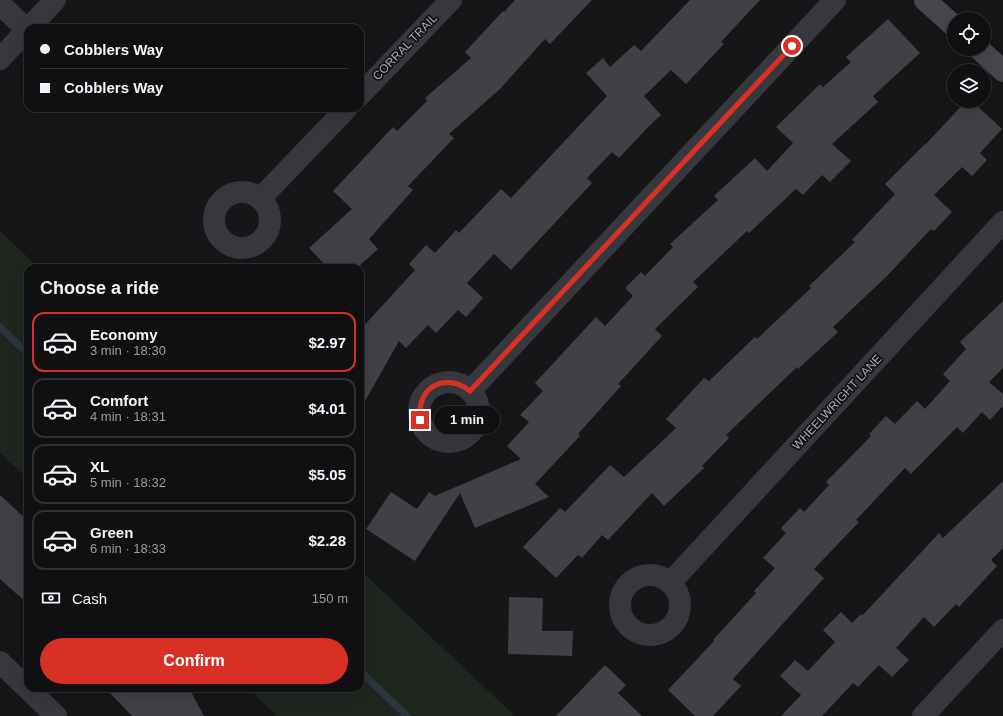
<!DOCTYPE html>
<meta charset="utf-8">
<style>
:root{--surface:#101012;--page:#1e1e20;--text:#f1f3f6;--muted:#9c9d9f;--line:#303032;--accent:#d93025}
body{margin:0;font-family:Arial,sans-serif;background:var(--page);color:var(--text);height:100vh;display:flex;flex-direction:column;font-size:15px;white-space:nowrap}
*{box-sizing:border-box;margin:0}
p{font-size:13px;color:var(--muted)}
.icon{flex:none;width:22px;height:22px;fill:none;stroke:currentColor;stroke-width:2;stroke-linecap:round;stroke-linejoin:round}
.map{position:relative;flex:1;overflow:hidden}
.drawer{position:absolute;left:24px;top:264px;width:340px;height:428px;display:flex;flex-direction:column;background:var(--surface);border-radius:12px;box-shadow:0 4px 16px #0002,0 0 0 1px var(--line)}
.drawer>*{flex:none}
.banner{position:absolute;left:24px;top:24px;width:340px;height:88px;border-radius:12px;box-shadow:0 4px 16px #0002,0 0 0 1px var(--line);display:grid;align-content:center;height:88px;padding:0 16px;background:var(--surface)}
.tools{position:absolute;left:947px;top:12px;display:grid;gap:8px}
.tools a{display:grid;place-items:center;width:44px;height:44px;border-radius:50%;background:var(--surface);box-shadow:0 4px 16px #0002,0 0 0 1px var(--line);font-size:20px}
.end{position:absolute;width:18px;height:18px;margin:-9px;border:5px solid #d93025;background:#fff;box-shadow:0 0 0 2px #fff}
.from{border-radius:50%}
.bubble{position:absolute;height:28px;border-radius:14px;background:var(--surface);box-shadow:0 4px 16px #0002,0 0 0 1px var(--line);font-size:13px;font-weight:800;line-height:28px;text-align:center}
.banner b{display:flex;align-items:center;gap:14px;height:38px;font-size:15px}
.banner b+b{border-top:1px solid var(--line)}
.banner i{width:10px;height:10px;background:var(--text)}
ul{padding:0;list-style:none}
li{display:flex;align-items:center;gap:12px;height:60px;margin:0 8px 6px;padding:0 8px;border:2px solid var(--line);border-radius:12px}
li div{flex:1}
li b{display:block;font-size:15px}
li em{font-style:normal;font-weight:800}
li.on{border-color:var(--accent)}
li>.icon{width:36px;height:36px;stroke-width:1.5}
h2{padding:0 16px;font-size:18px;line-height:48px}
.pay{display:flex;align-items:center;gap:10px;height:44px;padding:0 16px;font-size:15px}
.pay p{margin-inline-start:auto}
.cta{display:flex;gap:8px;margin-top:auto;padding:8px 16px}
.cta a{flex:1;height:46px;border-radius:24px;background:var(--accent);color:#fff;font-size:16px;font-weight:800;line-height:46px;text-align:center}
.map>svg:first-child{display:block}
.green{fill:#1e261f}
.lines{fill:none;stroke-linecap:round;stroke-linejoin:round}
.stream{stroke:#2c353c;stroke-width:7}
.building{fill:#404145}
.street{stroke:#37383d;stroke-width:22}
.secondary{stroke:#45474d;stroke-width:22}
.route{stroke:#d93025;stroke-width:5}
.labels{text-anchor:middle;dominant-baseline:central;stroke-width:3.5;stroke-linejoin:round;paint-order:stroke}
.street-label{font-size:12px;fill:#a8adb8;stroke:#111113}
</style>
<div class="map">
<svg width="1003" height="716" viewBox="0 0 1003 716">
<rect width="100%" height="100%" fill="#161618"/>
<!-- green -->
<g class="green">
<polygon points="0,231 39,268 28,268 28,479 0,453"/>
<polygon points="360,570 515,716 277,716 248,688 360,688"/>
</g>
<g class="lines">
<!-- stream -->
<g class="stream">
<polyline points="0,327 28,354"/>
<polyline points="360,671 407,716"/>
</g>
</g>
<!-- building -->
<g class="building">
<polygon points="515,0 592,0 550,44 545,39 500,89 449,134 454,138 408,186 413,190 369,239 378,249 357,268 328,268 309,248 352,209 333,191 393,127 397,131 427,101 425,98 471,58 465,52 503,11 504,12"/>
<polygon points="690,0 760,0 721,42 724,44 686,84 671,70 644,96 661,115 649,126 619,158 612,152 587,178 592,183 511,270 494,254 467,283 483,298 466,317 458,310 436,333 428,325 406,348 399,341 360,410 360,330 415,270 409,264 426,245 435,253 456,230 459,233 501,189 511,198 607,96 586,73 603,58 610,67 634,45 641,51"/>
<polygon points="888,19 920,53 873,96 878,102 832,144 851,161 830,182 822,175 803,195 796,189 749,233 747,231 693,282 698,287 655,329 662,336 618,384 621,386 578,434 580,436 535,484 549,497 475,528 460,493 415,561 366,529 391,492 417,509 429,492 435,496 521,459 507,446 529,422 520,415 543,391 535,383 596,317 605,326 633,296 625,288 641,272 645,276 673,247 670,244 718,200 714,196 755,158 767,171 793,143 776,127 820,84 823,87 851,62 846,57"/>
<polygon points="966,101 972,101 1002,129 980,153 987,160 972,176 962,167 934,195 952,212 934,231 931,229 887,276 833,327 838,332 798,369 797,367 726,435 729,438 702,466 704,468 664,506 652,493 608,540 602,535 582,558 578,555 556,578 523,547 560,508 565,512 610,465 624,477 676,428 666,419 704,378 709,381 755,337 757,339 811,288 809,286 855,242 852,240 895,194 885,184 925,144 926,144"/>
<polygon points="1003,301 1003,368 989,382 1003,394 1003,406 990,420 982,412 963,433 957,427 911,474 905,468 856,520 859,522 814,569 824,578 733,679 741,686 713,716 695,716 668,690 714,641 713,640 756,593 754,591 775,568 763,558 786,533 781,528 800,508 804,512 829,485 826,482 871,436 869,434 886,416 895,424 917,401 925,409 950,381 943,374 966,349 960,342"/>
<polygon points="1003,481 1003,548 991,560 997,566 959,607 956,604 934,627 924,617 896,648 909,660 892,677 879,665 858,687 853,683 822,716 781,716 801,695 780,676 795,660 808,671 835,642 823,630 841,612 852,623 861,614 862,616 939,533 943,538"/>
<polygon points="0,495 28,521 28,604 0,579"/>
<polygon points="509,597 543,598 542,631 573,631 572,656 508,654"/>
<polygon points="605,665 626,685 618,693 642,716 556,716"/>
<polygon points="105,688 189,688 204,716 132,716"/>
</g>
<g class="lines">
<!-- street -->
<g class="street">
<polyline points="0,4 27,30"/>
<polyline points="29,28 55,0"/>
<polyline points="0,59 28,29"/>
<polyline points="360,95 451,0"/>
<circle cx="242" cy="220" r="28"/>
<polyline points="260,199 347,108"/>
<circle cx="449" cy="412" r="30"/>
<polyline points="470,391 835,0"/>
<circle cx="650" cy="605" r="30"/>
<polyline points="670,583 1003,222"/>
<polyline points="0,662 56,716"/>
<polyline points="923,716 1003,630"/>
</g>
<!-- secondary -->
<g class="secondary">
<polyline points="925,0 954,26"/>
<polyline points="979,49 1003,71"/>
</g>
</g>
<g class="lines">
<!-- route -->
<path class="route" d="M420 420C416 388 444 371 470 391L792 46"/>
</g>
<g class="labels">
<!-- street labels -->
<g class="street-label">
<text transform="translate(405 47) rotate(-46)">CORRAL TRAIL</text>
<text transform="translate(837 402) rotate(-47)">WHEELWRIGHT LANE</text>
</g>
</g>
</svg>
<div class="tools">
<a><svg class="icon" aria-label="locate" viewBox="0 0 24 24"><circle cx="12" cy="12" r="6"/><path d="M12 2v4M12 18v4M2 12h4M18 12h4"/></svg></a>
<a><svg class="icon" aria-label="layers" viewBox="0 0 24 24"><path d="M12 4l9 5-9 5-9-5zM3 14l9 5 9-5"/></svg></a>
</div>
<i class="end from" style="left:792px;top:46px"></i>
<i class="end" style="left:420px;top:420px"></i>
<div class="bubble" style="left:434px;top:406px;width:66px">1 min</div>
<div class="banner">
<b><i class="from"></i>Cobblers Way</b>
<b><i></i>Cobblers Way</b>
</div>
<section class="drawer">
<h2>Choose a ride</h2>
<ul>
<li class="on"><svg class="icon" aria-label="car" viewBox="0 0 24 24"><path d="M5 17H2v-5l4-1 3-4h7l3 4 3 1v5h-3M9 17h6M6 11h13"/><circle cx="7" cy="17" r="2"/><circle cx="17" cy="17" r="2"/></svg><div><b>Economy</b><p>3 min · 18:30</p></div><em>$2.97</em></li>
<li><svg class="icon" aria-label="car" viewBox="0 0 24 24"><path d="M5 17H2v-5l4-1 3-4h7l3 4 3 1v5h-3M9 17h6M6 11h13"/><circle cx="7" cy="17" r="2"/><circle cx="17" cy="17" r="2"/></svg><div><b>Comfort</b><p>4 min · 18:31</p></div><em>$4.01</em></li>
<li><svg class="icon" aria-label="car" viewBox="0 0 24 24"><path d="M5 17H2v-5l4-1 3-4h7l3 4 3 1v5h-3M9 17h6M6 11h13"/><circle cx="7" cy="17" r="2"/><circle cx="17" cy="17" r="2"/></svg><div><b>XL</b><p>5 min · 18:32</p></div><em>$5.05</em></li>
<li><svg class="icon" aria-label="car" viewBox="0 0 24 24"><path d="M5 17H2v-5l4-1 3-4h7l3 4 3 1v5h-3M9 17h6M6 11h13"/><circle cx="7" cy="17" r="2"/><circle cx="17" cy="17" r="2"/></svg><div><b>Green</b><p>6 min · 18:33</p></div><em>$2.28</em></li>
</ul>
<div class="pay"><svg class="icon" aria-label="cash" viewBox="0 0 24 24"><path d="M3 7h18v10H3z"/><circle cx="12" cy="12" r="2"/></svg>Cash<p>150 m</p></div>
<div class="cta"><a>Confirm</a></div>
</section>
</div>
